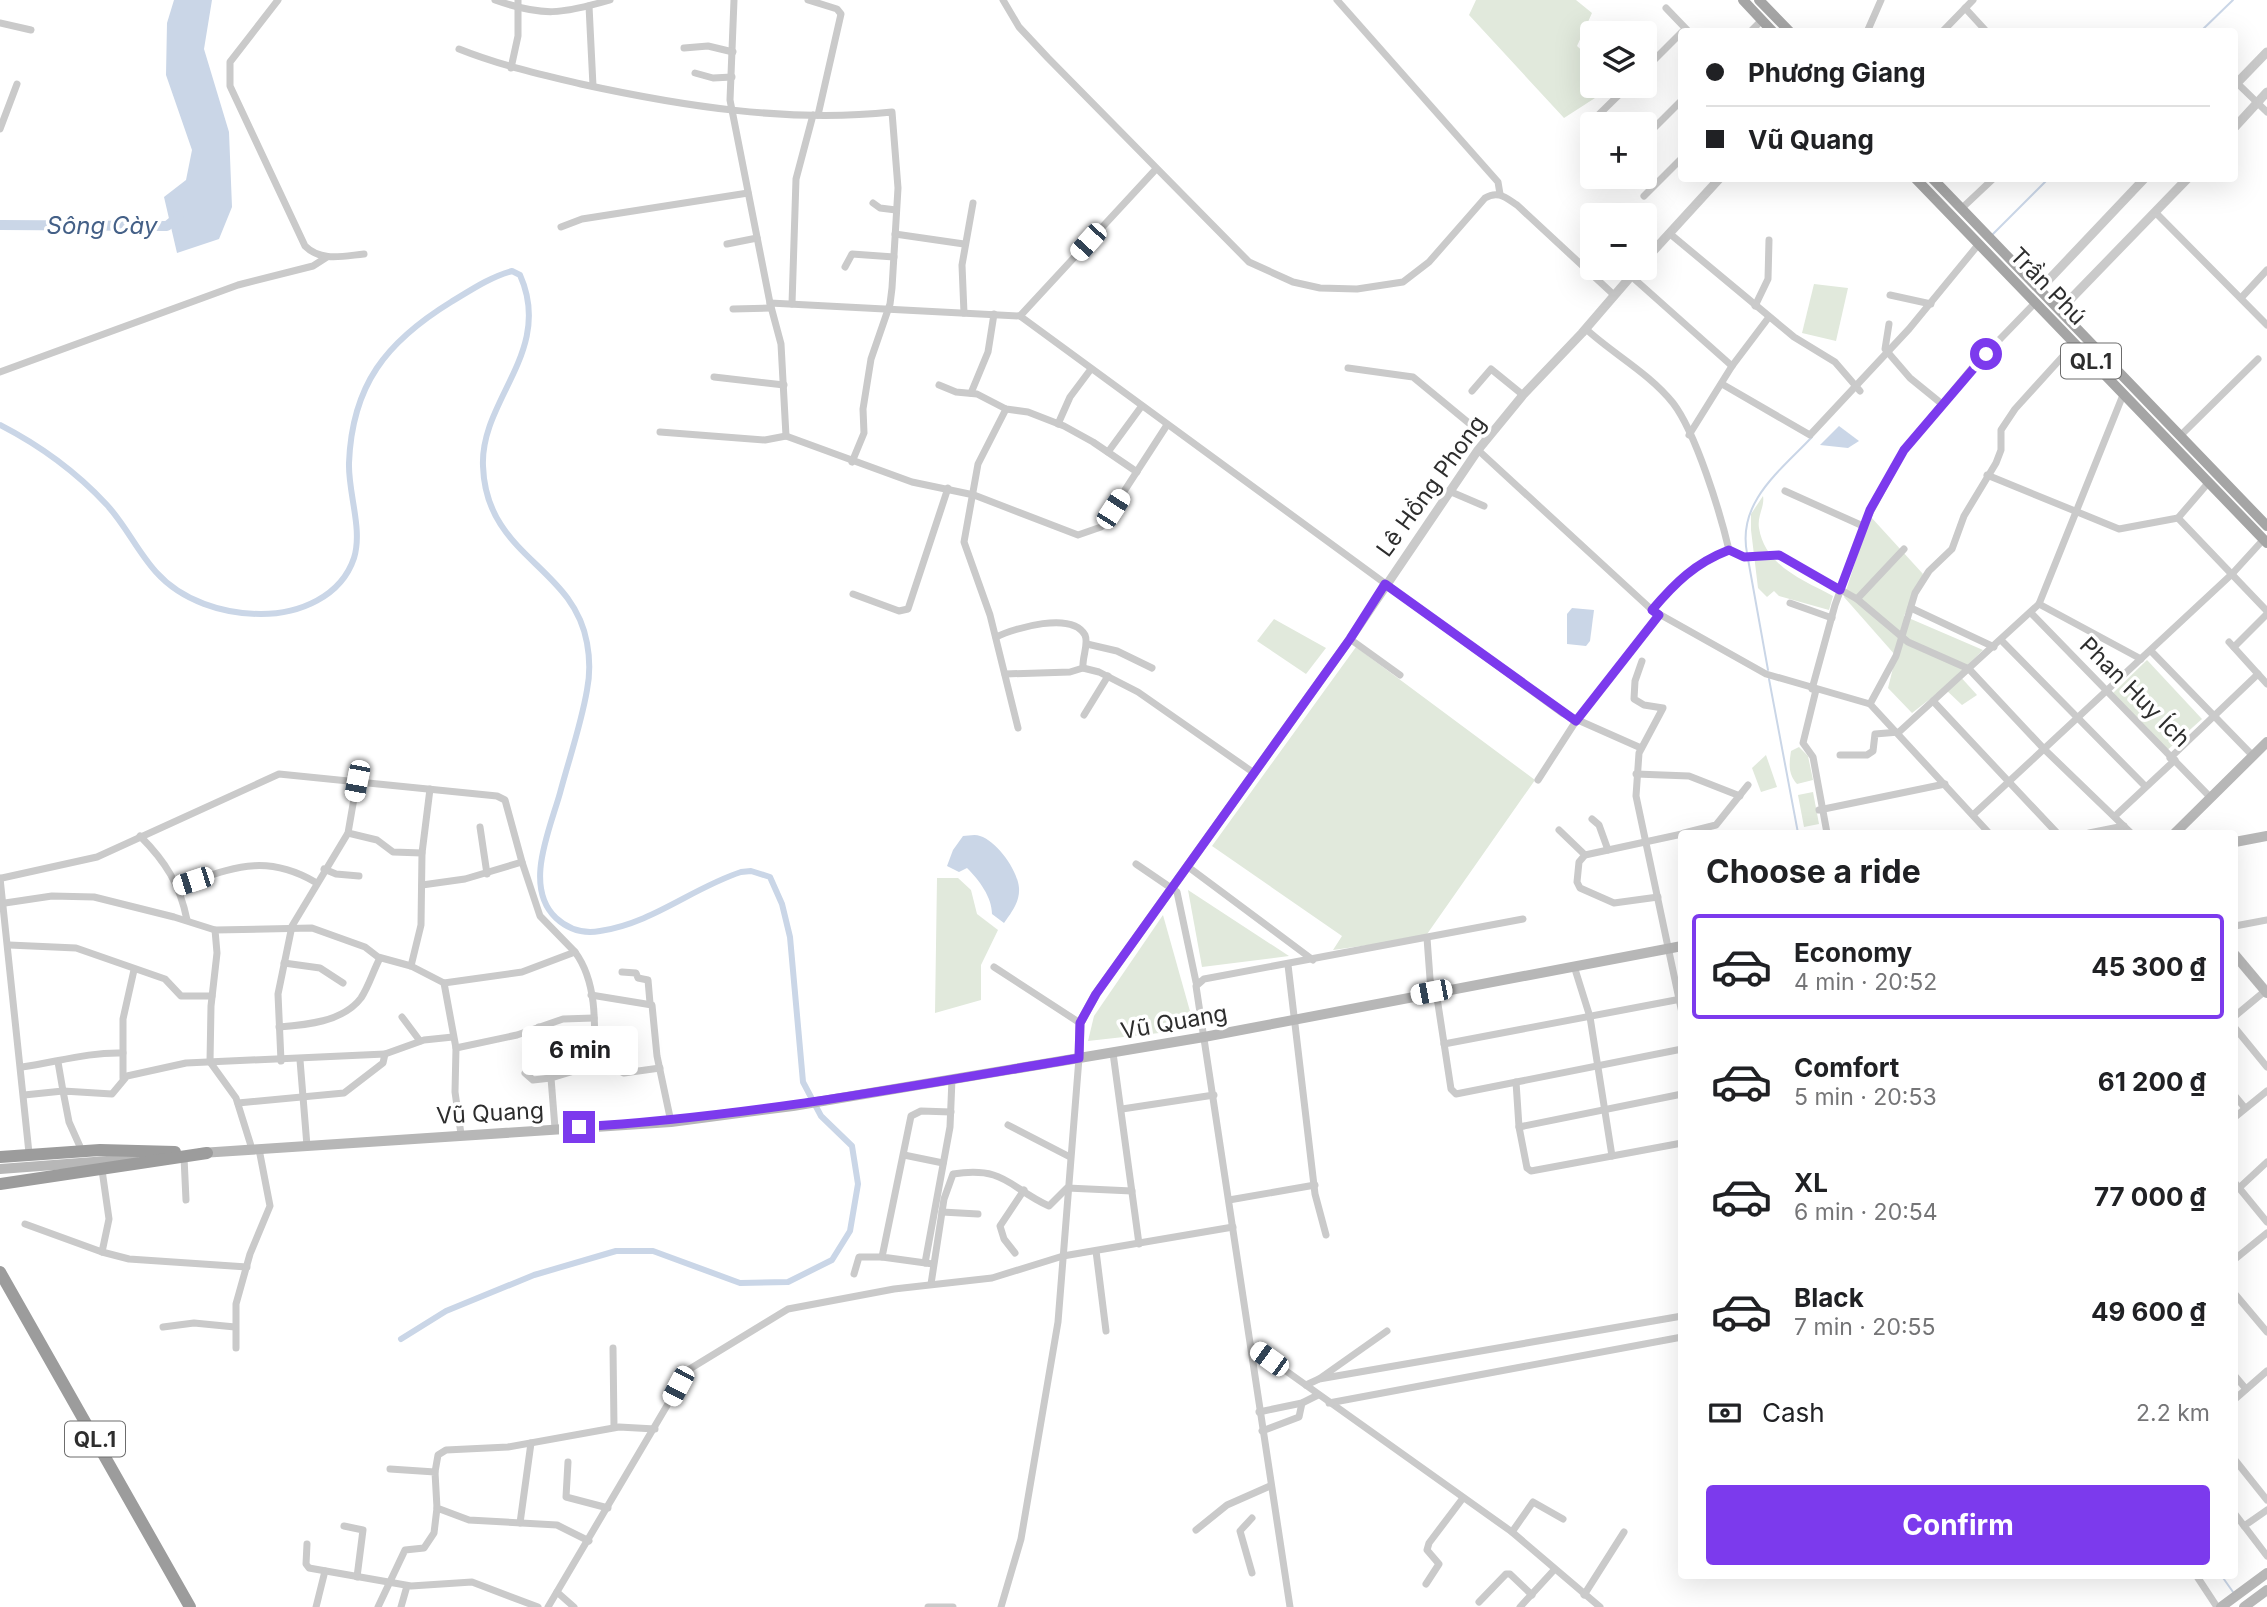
<!DOCTYPE html>
<meta charset="utf-8">
<style>
:root{--surface:#fff;--page:#f6f6f6;--text:#202124;--muted:#757577;--line:#e0e0e0;--accent:#7c3aed}
body{margin:0;font-family:Inter,sans-serif;background:var(--page);color:var(--text);height:100vh;display:flex;flex-direction:column;font-size:26px;white-space:nowrap}
*{box-sizing:border-box;margin:0}
p{font-size:23px;color:var(--muted)}
.icon{flex:none;width:38px;height:38px;fill:none;stroke:currentColor;stroke-width:2;stroke-linecap:round;stroke-linejoin:round}
.map{position:relative;flex:1;overflow:hidden}
.panel{position:absolute;left:1678px;top:830px;width:560px;height:749px;display:flex;flex-direction:column;background:var(--surface);border-radius:7px;box-shadow:0 7px 28px #0002}
.panel>*{flex:none}
.top-card{position:absolute;left:1678px;top:28px;width:560px;height:154px;border-radius:7px;box-shadow:0 7px 28px #0002;display:grid;align-content:center;height:154px;padding:0 28px;background:var(--surface)}
.fabs{position:absolute;left:1580px;top:21px;display:grid;gap:14px}
.fabs a{display:grid;place-items:center;width:77px;height:77px;border-radius:7px;background:var(--surface);box-shadow:0 7px 28px #0002;font-size:35px}
.end{position:absolute;width:32px;height:32px;margin:-16px;border:9px solid #7c3aed;background:#fff;box-shadow:0 0 0 4px #fff}
.from{border-radius:50%}
.bubble{position:absolute;height:49px;border-radius:7px;background:var(--surface);box-shadow:0 7px 28px #0002;font-size:23px;font-weight:700;line-height:49px;text-align:center}
.car{position:absolute;width:21px;height:42px;margin:-21px -10px;border-radius:9px;box-shadow:0 0 5px 2px #0007;background:linear-gradient(#fff 24%,#345 0 40%,#fff 0 76%,#345 0 86%,#fff 0)}
.top-card b{display:flex;align-items:center;gap:24px;height:66px;font-size:26px}
.top-card b+b{border-top:2px solid var(--line)}
.top-card i{width:18px;height:18px;background:var(--text)}
ul{padding:0;list-style:none}
li{display:flex;align-items:center;gap:21px;height:105px;margin:0 14px 10px;padding:0 14px;border:4px solid transparent;border-radius:7px}
li div{flex:1}
li b{display:block;font-size:26px}
li em{font-style:normal;font-weight:700}
li.on{border-color:var(--accent)}
li>.icon{width:63px;height:63px;stroke-width:1.5}
h2{padding:0 28px;font-size:32px;line-height:84px}
.pay{display:flex;align-items:center;gap:18px;height:77px;padding:0 28px;font-size:26px}
.pay p{margin-inline-start:auto}
.button{display:flex;gap:14px;margin-top:auto;padding:14px 28px}
.button a{flex:1;height:80px;border-radius:7px;background:var(--accent);color:#fff;font-size:28px;font-weight:700;line-height:80px;text-align:center}
.map>svg:first-child{display:block}
.green{fill:#e1e9dc}
.water{fill:#cad6e7}
.lines{fill:none;stroke-linecap:round;stroke-linejoin:round}
.stream{stroke:#cad6e7;stroke-width:2}
.canal{stroke:#cad6e7;stroke-width:6}
.river{stroke:#cad6e7;stroke-width:10}
.minor{stroke:#cacaca;stroke-width:7}
.tertiary{stroke:#cacaca;stroke-width:9}
.secondary{stroke:#b7b7b7;stroke-width:10}
.primary{stroke:#a5a5a5;stroke-width:10}
.trunk{stroke:#9c9c9c;stroke-width:12}
.route{stroke:#7c3aed;stroke-width:9}
.labels{text-anchor:middle;dominant-baseline:central;stroke-width:7;stroke-linejoin:round;paint-order:stroke}
.shield{fill:#fff;stroke:#6c6c6c;stroke-width:2}
.shield-label{font-size:21px;font-weight:bold;fill:#2d2d2d}
.street-label{font-size:23px;fill:#2d2d2d;stroke:#fff}
.water-label{font-size:24px;font-style:italic;fill:#446087;stroke:#fff}
</style>
<div class="map">
<svg width="2267" height="1607" viewBox="0 0 2267 1607">
<rect width="100%" height="100%" fill="#fff"/>
<!-- green -->
<g class="green">
<polygon points="1476,0 1576,0 1592,13 1577,46 1592,60 1592,86 1601,86 1595,98 1564,118 1469,15"/>
<polygon points="1814,284 1848,288 1836,341 1802,333"/>
<path d="M1763 496C1765 506 1757 516 1759 528 1765 566 1803 580 1833 596L1829 610 1779 596 1774 591 1767 597 1758 588 1751 530V514Z"/>
<polygon points="1870,516 1923,574 1904,616 1983,650 1958,674 1977,695 1962,705 1944,688 1912,713 1888,688 1896,656 1844,597"/>
<polygon points="1274,619 1326,648 1306,674 1257,641"/>
<polygon points="1356,647 1535,780 1425,937 1333,950 1342,936 1212,846"/>
<polygon points="2147,660 2202,719 2164,753 2112,694"/>
<path d="M1799 747 1808 756 1813 780 1797 784C1788 774 1789 764 1791 751Z"/>
<polygon points="1766,755 1777,787 1761,792 1752,768"/>
<polygon points="1813,792 1819,824 1804,827 1798,795"/>
<polygon points="937,878 958,878 971,890 977,914 998,930 981,965 981,1000 935,1013"/>
<polygon points="1188,890 1289,956 1202,967"/>
<polygon points="1163,915 1195,1029 1088,1041 1094,1016"/>
</g>
<!-- water -->
<g class="water">
<polygon points="174,0 212,0 204,49 229,132 232,207 219,239 177,253 164,197 186,180 192,150 166,75 167,23"/>
<polygon points="1839,426 1859,441 1848,448 1820,445"/>
<polygon points="1572,608 1594,610 1590,641 1586,646 1567,644 1567,614"/>
<path d="M963 836C968 836 975 834 980 836 997 841 1018 871 1019 888 1020 902 1011 913 1004 923L992 914C992 897 979 880 967 868L959 872 947 866 953 850Z"/>
</g>
<g class="lines">
<!-- stream -->
<g class="stream">
<polyline points="2200,32 2233,0"/>
<polyline points="1993,234 2049,178"/>
<path d="M1747 553C1737 502 1780 471 1812 437"/>
<polyline points="1748,559 1768,670"/>
<polyline points="1769,679 1798,833"/>
<polyline points="2221,1575 2233,1592"/>
</g>
<!-- canal -->
<path class="canal" d="M0 425C39 445 76 472 106 504 125 524 137 551 156 572 182 601 223 614 261 614 299 614 341 597 354 558 363 529 348 493 349 463 352 385 386 342 451 302 471 290 490 277 512 271L520 275C554 351 480 400 483 466 486 557 573 565 587 643 590 659 590 675 587 690 581 725 569 759 560 793 550 829 523 887 556 918 569 930 583 934 600 931 653 923 692 888 741 872L751 871 770 877 782 904 790 937 803 1082 821 1116 852 1146 858 1184 850 1231 832 1260 788 1282 740 1283 653 1251H616L534 1275 446 1311 401 1339"/>
<!-- river -->
<polyline class="river" points="0,225 167,226 179,216"/>
<!-- minor -->
<g class="minor">
<path d="M278 0 230 62V86L305 246C321 262 343 256 364 254"/>
<path d="M495 0C543 17 562 14 610 0"/>
<polyline points="734,0 730,100 770,303 781,344 786,436"/>
<polyline points="808,0 837,9 841,14 818,115"/>
<path d="M1003 0 1019 27 1048 58 1249 262 1293 282 1320 288 1357 289 1403 282 1429 262 1485 198C1498 190 1506 198 1517 205L1614 295"/>
<polyline points="1337,0 1498,182 1500,194"/>
<polyline points="589,6 593,86"/>
<polyline points="1666,8 1689,32"/>
<polyline points="1965,8 1987,32"/>
<polyline points="0,23 31,30"/>
<polyline points="1750,32 1762,20"/>
<polyline points="1867,32 1881,0"/>
<polyline points="1942,32 1973,0"/>
<polyline points="684,48 708,46 733,52"/>
<path d="M459 49C499 65 539 74 581 84 682 106 788 123 892 112L898 188 892 288 890 304 871 359 863 409 864 433 852 462"/>
<polyline points="511,68 518,36 518,0"/>
<polyline points="1645,69 1682,32"/>
<polyline points="695,73 713,78 732,77"/>
<polyline points="2237,83 2267,112"/>
<polyline points="0,129 17,84"/>
<polyline points="1584,129 1628,86"/>
<polyline points="1645,137 1682,100"/>
<polyline points="1644,196 1682,158"/>
<polyline points="873,203 880,208 896,210"/>
<polyline points="1961,209 1994,178"/>
<polyline points="2156,213 2267,325"/>
<polyline points="561,227 582,219 748,193"/>
<polyline points="1669,233 1794,337 1835,362 1860,391"/>
<polyline points="895,234 964,244"/>
<polyline points="727,244 757,238"/>
<polyline points="845,267 852,254 894,257"/>
<polyline points="1631,276 1732,366"/>
<polyline points="1890,295 1931,304"/>
<polyline points="2241,298 2267,270"/>
<polyline points="770,303 1020,316 1562,713 1641,748"/>
<polyline points="792,304 796,179 813,115"/>
<polyline points="1755,306 1768,279 1769,240"/>
<polyline points="733,309 771,308"/>
<polyline points="964,313 962,265 973,203"/>
<polyline points="1020,316 1156,169"/>
<polyline points="1889,324 1885,349 1910,378 1942,404"/>
<path d="M1586 329C1613 354 1649 373 1673 403 1696 433 1720 512 1729 550"/>
<polyline points="1348,368 1413,377 1487,438"/>
<polyline points="0,372 238,285 313,266 327,257"/>
<polyline points="714,377 784,385"/>
<polyline points="1722,384 1810,435 1909,329 1978,245"/>
<polyline points="939,385 956,392 977,394 1006,409 1028,412 1064,426 1093,442 1137,472"/>
<polyline points="1472,391 1491,369 1523,395"/>
<polyline points="971,393 988,352 994,314"/>
<polyline points="1006,409 978,464 964,542 990,615 1018,728"/>
<polyline points="1058,424 1070,397 1091,369"/>
<polyline points="660,432 765,440 786,436 912,482 974,495 1078,535 1101,527 1167,425"/>
<polyline points="1689,435 1732,366 1769,317"/>
<polyline points="2180,436 2258,359"/>
<polyline points="1478,450 1652,610 1766,674 1870,704 1989,833"/>
<polyline points="1108,452 1141,407"/>
<polyline points="1987,475 2119,529 2178,518 2209,482"/>
<polyline points="1449,491 1484,506"/>
<polyline points="1785,491 1863,526"/>
<polyline points="2178,518 2267,611"/>
<polyline points="853,594 899,611 908,609 948,488"/>
<polyline points="1857,599 1904,549"/>
<polyline points="1790,603 1832,618"/>
<polyline points="2039,604 2141,659"/>
<polyline points="1911,608 1994,647"/>
<path d="M1652 610C1675 583 1695 563 1729 550L1744 557 1779 555 1857 599 1908 642 1969 669 2044 749 2131 833"/>
<polyline points="2031,613 2211,798"/>
<path d="M996 637C1015 628 1072 611 1085 635 1089 644 1082 657 1083 668"/>
<polyline points="1350,639 1400,675"/>
<polyline points="2001,640 2145,786"/>
<polyline points="2229,642 2267,684"/>
<polyline points="1087,644 1117,651 1152,668"/>
<polyline points="2234,647 2267,614"/>
<polyline points="2151,651 2253,756"/>
<polyline points="1642,661 1635,681 1634,699 1644,705 1663,708 1639,753 1636,796 1682,1013"/>
<polyline points="1005,674 1070,672 1083,668 1099,672 1138,692 1254,773"/>
<polyline points="1812,689 1835,605 1866,520 1904,450 1972,368 2034,304"/>
<polyline points="1816,690 1803,743 1813,757 1827,833"/>
<polyline points="1933,701 2057,833"/>
<polyline points="1870,704 1896,656 1915,593 1929,571 1952,549 1964,516 1996,463 2001,450 2001,430 2015,409 2074,344"/>
<polyline points="1084,715 1108,676"/>
<polyline points="1840,755 1867,755 1873,751 1875,734 1899,732 2039,604 2123,395"/>
<polyline points="2170,758 2258,674"/>
<polyline points="1636,774 1689,776 1740,796"/>
<polyline points="1538,780 1576,721 1659,615"/>
<polyline points="1819,810 1945,784"/>
<polyline points="1974,814 2232,574 2263,540"/>
<polyline points="2115,816 2175,760"/>
<polyline points="1592,819 1599,825 1608,850"/>
<polyline points="480,827 487,874"/>
<polyline points="1559,830 1585,855"/>
<polyline points="348,833 377,840 393,852 422,853"/>
<polyline points="1684,833 1716,825 1748,785"/>
<polyline points="2089,833 2124,826"/>
<path d="M140 836C166 862 180 885 187 920"/>
<polyline points="522,862 540,916 575,952"/>
<polyline points="1136,864 1177,892 1196,982 1199,982"/>
<polyline points="1187,866 1313,960"/>
<polyline points="324,869 336,874 359,876"/>
<polyline points="0,878 29,1153"/>
<polyline points="2,878 97,857 279,774 497,796 505,800 522,862 465,879 422,885"/>
<path d="M178 886C231 869 263 852 315 882"/>
<polyline points="1658,897 1614,903 1580,888 1577,882 1579,862 1585,855 1682,834"/>
<polyline points="5,903 52,896 94,897 174,917 215,930"/>
<polyline points="2235,926 2267,920"/>
<polyline points="1427,938 1431,992"/>
<polyline points="9,945 76,948 165,979 181,996 212,996"/>
<polyline points="284,963 320,968 343,983"/>
<polyline points="1288,965 1315,1194 1326,1235"/>
<polyline points="411,966 421,925 422,853 430,789"/>
<polyline points="1574,966 1590,1017 1612,1156"/>
<polyline points="994,967 1080,1023"/>
<polyline points="622,972 636,973 638,978 648,980 650,1003"/>
<polyline points="444,983 456,1048 455,1092 461,1134"/>
<polyline points="1436,991 1451,1089 1456,1094 1682,1049"/>
<polyline points="591,995 652,1005 657,1056 671,1122"/>
<polyline points="2235,1016 2265,991"/>
<polyline points="402,1017 420,1041"/>
<path d="M279 1027C305 1025 343 1022 361 998 369 986 373 971 380 958"/>
<polyline points="2235,1028 2267,1067"/>
<polyline points="1444,1044 1681,999"/>
<polyline points="456,1048 517,1035 563,1019 594,1018"/>
<polyline points="1113,1053 1139,1244"/>
<polyline points="385,1054 424,1040 453,1037"/>
<polyline points="300,1060 307,1146"/>
<polyline points="281,1061 278,994 292,926 348,833 357,781"/>
<polyline points="594,1065 606,1064 624,1073 660,1068"/>
<path d="M22 1067C57 1062 88 1052 123 1053"/>
<polyline points="525,1073 533,1080 551,1078 539,1027"/>
<polyline points="123,1078 123,1019 134,970"/>
<polyline points="1516,1082 1519,1127 1527,1168 1531,1171 1682,1143"/>
<polyline points="24,1095 63,1091 58,1062"/>
<polyline points="2235,1096 2245,1108"/>
<polyline points="1122,1109 1214,1095"/>
<polyline points="2235,1117 2267,1091"/>
<polyline points="1008,1125 1070,1157"/>
<polyline points="1519,1127 1682,1094"/>
<path d="M252 1149 236 1098 210 1062 211 1006 217 953 215 930 312 928 365 947 378 957 411 966 444 983 522 972 575 952C598 983 595 1028 594 1065L551 1078 555 1128"/>
<polyline points="82,1151 69,1122 63,1091 112,1094 127,1076 186,1063 385,1054 383,1063 344,1093 238,1103"/>
<polyline points="904,1155 943,1163"/>
<polyline points="184,1157 186,1200"/>
<polyline points="102,1170 109,1219 102,1252 129,1259 247,1267"/>
<polyline points="2235,1183 2267,1222"/>
<polyline points="2239,1188 2267,1162"/>
<polyline points="1229,1200 1315,1185"/>
<polyline points="942,1212 978,1214"/>
<polyline points="25,1224 102,1252"/>
<polyline points="1096,1251 1106,1331"/>
<polyline points="1015,1253 1004,1239 1000,1226 1024,1190"/>
<polyline points="2235,1259 2267,1233"/>
<polyline points="925,1263 950,1127 952,1079"/>
<polyline points="933,1264 882,1257 911,1116 921,1111 951,1112"/>
<polyline points="854,1274 859,1257 882,1257"/>
<path d="M931 1284 944 1199 953 1174C1006 1166 1009 1188 1049 1206L1067 1188 1132 1191"/>
<polyline points="2235,1294 2267,1332"/>
<polyline points="163,1327 194,1323 235,1327"/>
<polyline points="1251,1346 1512,1532 1600,1607"/>
<polyline points="236,1348 236,1304 250,1254 270,1206 259,1149"/>
<polyline points="613,1348 614,1427"/>
<polyline points="2235,1376 2246,1389"/>
<polyline points="1319,1379 1387,1331"/>
<polyline points="1306,1385 1319,1379 1682,1316"/>
<polyline points="2235,1399 2267,1371"/>
<polyline points="1329,1403 1682,1337"/>
<polyline points="1259,1412 1302,1403 1318,1395"/>
<polyline points="1262,1431 1299,1417 1302,1403"/>
<polyline points="2235,1460 2267,1500"/>
<polyline points="568,1462 566,1497 608,1508"/>
<polyline points="390,1469 435,1472 437,1508 469,1520 557,1525 589,1541"/>
<polyline points="435,1472 438,1455 446,1450 508,1447 619,1427 655,1429"/>
<polyline points="2235,1514 2267,1556"/>
<polyline points="1252,1518 1240,1531 1252,1573"/>
<polyline points="520,1523 531,1443"/>
<polyline points="344,1526 363,1530 357,1577"/>
<polyline points="2244,1526 2267,1510"/>
<polyline points="1196,1530 1227,1505 1270,1486"/>
<polyline points="1512,1532 1533,1502 1563,1519"/>
<polyline points="307,1544 306,1564 309,1568 411,1586 472,1582 538,1607"/>
<polyline points="2196,1575 2217,1607"/>
<polyline points="1426,1584 1439,1564 1427,1550 1429,1543 1463,1498"/>
<polyline points="557,1592 574,1607"/>
<polyline points="1584,1595 1624,1532"/>
<polyline points="1479,1602 1506,1574 1510,1574 1532,1595"/>
<polyline points="316,1607 325,1571"/>
<polyline points="378,1607 405,1550 424,1548 434,1533 437,1508"/>
<polyline points="401,1607 407,1586"/>
<polyline points="548,1607 688,1370 788,1309 894,1289 992,1278 1063,1256 1233,1227"/>
<polyline points="928,1607 953,1607"/>
<polyline points="1001,1607 1021,1539 1058,1322 1079,1058"/>
<polyline points="1290,1607 1196,986 1204,979 1523,919"/>
<polyline points="1520,1607 1554,1570"/>
</g>
<!-- tertiary -->
<g class="tertiary">
<polyline points="2235,85 2267,52"/>
<polyline points="2235,127 2267,92"/>
<polyline points="1645,260 1720,178"/>
<polyline points="2040,289 2145,178"/>
<polyline points="2060,310 2188,178"/>
<polyline points="1079,1058 1080,1023 1096,994 1350,639 1478,450 1523,395 1582,333 1638,268"/>
</g>
<!-- secondary -->
<g class="secondary">
<polyline points="2175,833 2267,742"/>
<polyline points="2235,842 2267,836"/>
<polyline points="2235,955 2267,993"/>
<polyline points="201,1153 671,1122 793,1106 1204,1037 1682,946"/>
<polyline points="0,1169 134,1159"/>
<polyline points="2221,1607 2267,1573"/>
<polyline points="2244,1607 2267,1590"/>
</g>
<!-- primary -->
<g class="primary">
<polyline points="1743,0 1773,32"/>
<polyline points="1759,0 1790,32"/>
<polyline points="1915,178 2267,543"/>
<polyline points="1932,178 2267,526"/>
</g>
<!-- trunk -->
<g class="trunk">
<polyline points="0,1157 100,1150 175,1152"/>
<polyline points="0,1184 207,1153"/>
<polyline points="0,1272 190,1607"/>
</g>
</g>
<g class="lines">
<!-- route -->
<path class="route" d="M579 1127C747 1117 912 1086 1079 1058L1080 1023 1096 994 1350 639 1385 584 1576 721 1659 615 1652 610C1675 583 1695 563 1729 550L1744 557 1779 555 1840 590 1870 510 1904 450 1986 354"/>
</g>
<g class="labels">
<!-- shield labels -->
<g class="shield">
<rect x="2061" y="343.5" width="60" height="35" rx="5"/>
<rect x="65" y="1421.5" width="60" height="35" rx="5"/>
</g>
<g class="shield-label">
<text x="2091" y="361">QL.1</text>
<text x="95" y="1439">QL.1</text>
</g>
<!-- street labels -->
<g class="street-label">
<text transform="translate(2048 286) rotate(46)">Trần Phú</text>
<text transform="translate(1431 486) rotate(-54)">Lê Hồng Phong</text>
<text transform="translate(2135 692) rotate(45)">Phan Huy Ích</text>
<text transform="translate(1174 1022) rotate(-10)">Vũ Quang</text>
<text transform="translate(490 1113) rotate(-3)">Vũ Quang</text>
</g>
<!-- water labels -->
<g class="water-label">
<text x="102" y="225">Sông Cày</text>
</g>
</g>
</svg>
<div class="fabs">
<a><svg class="icon" aria-label="layers" viewBox="0 0 24 24"><path d="M12 4l9 5-9 5-9-5zM3 14l9 5 9-5"/></svg></a>
<a>+</a>
<a>−</a>
</div>
<i class="end from" style="left:1986px;top:354px"></i>
<i class="end" style="left:579px;top:1127px"></i>
<div class="bubble" style="left:522px;top:1026px;width:116px">6 min</div>
<i class="car" style="left:1088px;top:242px;rotate:222deg"></i>
<i class="car" style="left:1113px;top:509px;rotate:33deg"></i>
<i class="car" style="left:357px;top:781px;rotate:191deg"></i>
<i class="car" style="left:193px;top:881px;rotate:252deg"></i>
<i class="car" style="left:1431px;top:992px;rotate:259deg"></i>
<i class="car" style="left:1269px;top:1359px;rotate:306deg"></i>
<i class="car" style="left:678px;top:1386px;rotate:208deg"></i>
<div class="top-card">
<b><i class="from"></i>Phương Giang</b>
<b><i></i>Vũ Quang</b>
</div>
<section class="panel">
<h2>Choose a ride</h2>
<ul>
<li class="on"><svg class="icon" aria-label="car" viewBox="0 0 24 24"><path d="M5 17H2v-5l4-1 3-4h7l3 4 3 1v5h-3M9 17h6M6 11h13"/><circle cx="7" cy="17" r="2"/><circle cx="17" cy="17" r="2"/></svg><div><b>Economy</b><p>4 min · 20:52</p></div><em>45 300 ₫</em></li>
<li><svg class="icon" aria-label="car" viewBox="0 0 24 24"><path d="M5 17H2v-5l4-1 3-4h7l3 4 3 1v5h-3M9 17h6M6 11h13"/><circle cx="7" cy="17" r="2"/><circle cx="17" cy="17" r="2"/></svg><div><b>Comfort</b><p>5 min · 20:53</p></div><em>61 200 ₫</em></li>
<li><svg class="icon" aria-label="car" viewBox="0 0 24 24"><path d="M5 17H2v-5l4-1 3-4h7l3 4 3 1v5h-3M9 17h6M6 11h13"/><circle cx="7" cy="17" r="2"/><circle cx="17" cy="17" r="2"/></svg><div><b>XL</b><p>6 min · 20:54</p></div><em>77 000 ₫</em></li>
<li><svg class="icon" aria-label="car" viewBox="0 0 24 24"><path d="M5 17H2v-5l4-1 3-4h7l3 4 3 1v5h-3M9 17h6M6 11h13"/><circle cx="7" cy="17" r="2"/><circle cx="17" cy="17" r="2"/></svg><div><b>Black</b><p>7 min · 20:55</p></div><em>49 600 ₫</em></li>
</ul>
<div class="pay"><svg class="icon" aria-label="cash" viewBox="0 0 24 24"><path d="M3 7h18v10H3z"/><circle cx="12" cy="12" r="2"/></svg>Cash<p>2.2 km</p></div>
<div class="button"><a>Confirm</a></div>
</section>
</div>
